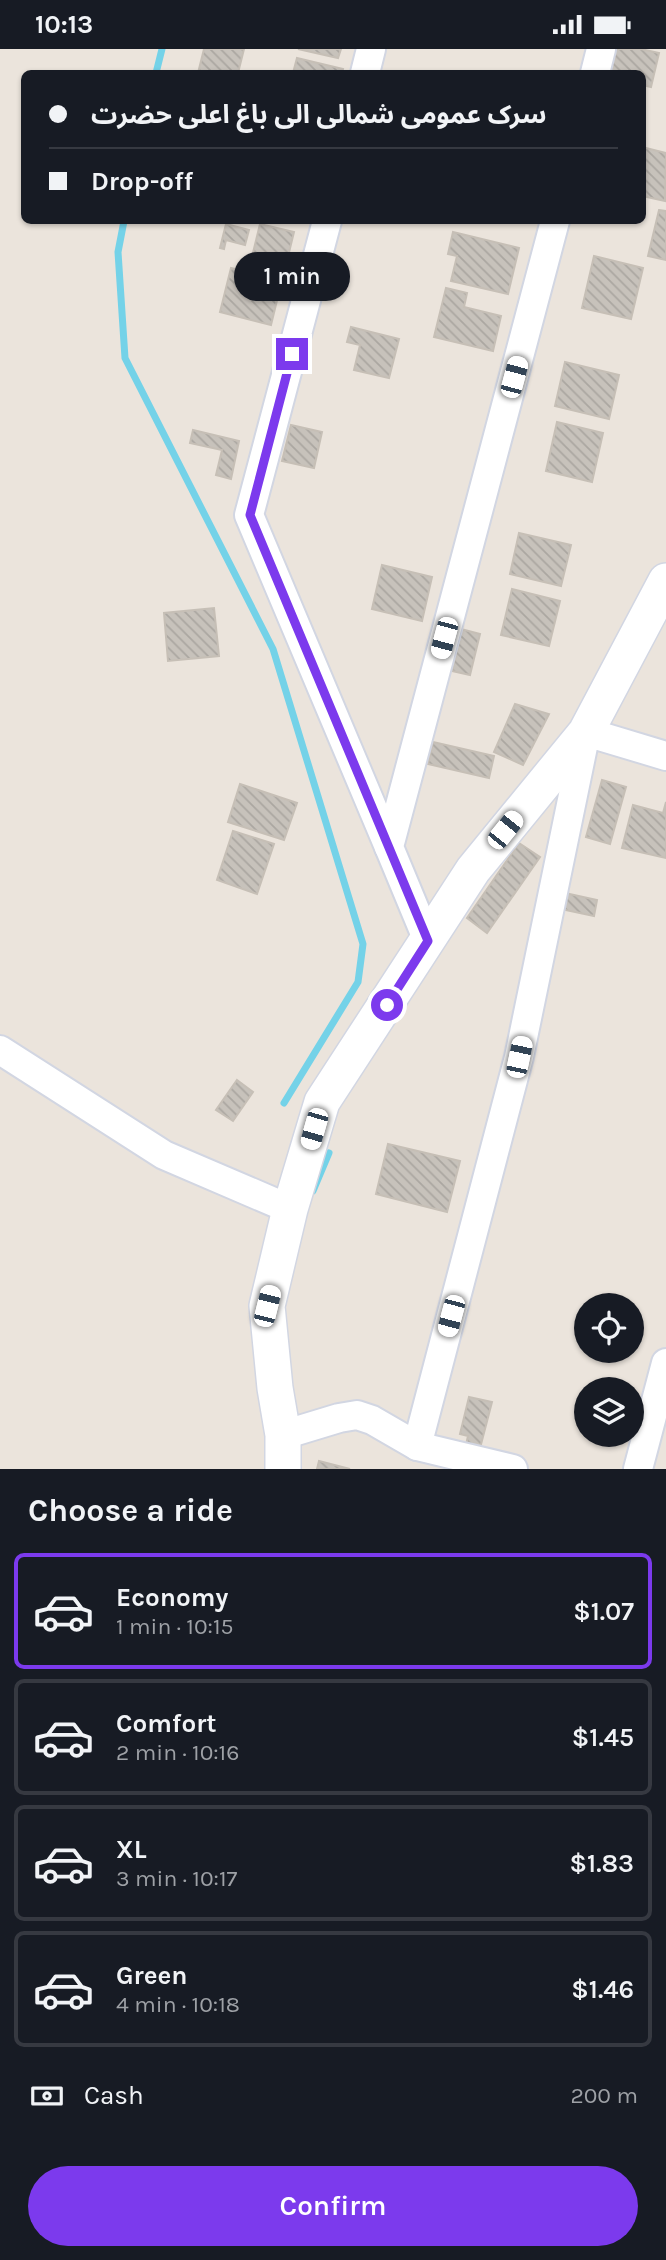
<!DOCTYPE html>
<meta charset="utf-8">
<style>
:root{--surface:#171b24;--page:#20242c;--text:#f1f3f6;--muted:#9ea1a6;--line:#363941;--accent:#7c3aed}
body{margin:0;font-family:Karla,"Noto Sans Arabic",sans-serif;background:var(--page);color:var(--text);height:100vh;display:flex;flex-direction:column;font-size:26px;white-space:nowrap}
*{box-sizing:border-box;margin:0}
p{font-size:23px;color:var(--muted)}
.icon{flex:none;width:38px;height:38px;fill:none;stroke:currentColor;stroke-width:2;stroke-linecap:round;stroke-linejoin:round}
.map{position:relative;height:1420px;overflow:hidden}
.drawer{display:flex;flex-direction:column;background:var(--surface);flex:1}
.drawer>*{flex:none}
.top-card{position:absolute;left:21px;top:21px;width:625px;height:154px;border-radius:10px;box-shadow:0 2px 5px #0004;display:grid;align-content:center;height:154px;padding:0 28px;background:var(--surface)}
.controls{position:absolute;left:574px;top:1244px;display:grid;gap:14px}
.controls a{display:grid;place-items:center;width:70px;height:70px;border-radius:50%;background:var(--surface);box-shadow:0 2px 5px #0004;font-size:35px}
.end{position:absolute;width:32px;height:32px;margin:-16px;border:9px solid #7c3aed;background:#fff;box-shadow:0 0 0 4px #fff}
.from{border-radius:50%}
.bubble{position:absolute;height:49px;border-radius:24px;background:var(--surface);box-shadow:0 2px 5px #0004;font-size:23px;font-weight:600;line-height:49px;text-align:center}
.car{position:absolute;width:21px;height:42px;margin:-21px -10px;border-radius:9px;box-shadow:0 0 5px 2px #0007;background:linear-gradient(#fff 24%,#345 0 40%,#fff 0 76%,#345 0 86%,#fff 0)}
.top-card b{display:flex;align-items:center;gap:24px;height:66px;font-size:26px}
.top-card b+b{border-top:2px solid var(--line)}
.top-card i{width:18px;height:18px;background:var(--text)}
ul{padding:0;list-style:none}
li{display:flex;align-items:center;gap:21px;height:116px;margin:0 14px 10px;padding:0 14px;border:4px solid var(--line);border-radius:10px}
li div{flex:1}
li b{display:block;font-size:26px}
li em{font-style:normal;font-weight:600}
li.current{border-color:var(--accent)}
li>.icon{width:63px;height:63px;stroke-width:1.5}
h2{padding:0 28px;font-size:32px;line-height:84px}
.pay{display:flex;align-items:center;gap:18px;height:77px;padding:0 28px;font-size:26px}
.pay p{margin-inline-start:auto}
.primary-button{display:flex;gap:14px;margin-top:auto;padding:14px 28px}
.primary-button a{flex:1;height:80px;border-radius:42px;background:var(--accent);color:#fff;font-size:28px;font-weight:600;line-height:80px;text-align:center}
.status{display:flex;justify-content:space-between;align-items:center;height:49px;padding:0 35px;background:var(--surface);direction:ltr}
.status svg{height:19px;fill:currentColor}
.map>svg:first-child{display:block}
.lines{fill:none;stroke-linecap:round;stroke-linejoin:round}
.stream{stroke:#74d2e8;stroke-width:7}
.building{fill:url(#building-back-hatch);stroke:#c6bfb6;stroke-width:2}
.minor-casing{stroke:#d2d6e2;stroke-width:32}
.tertiary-casing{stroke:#d2d6e2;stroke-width:38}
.minor{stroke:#fff;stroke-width:28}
.tertiary{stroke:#fff;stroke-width:35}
.route{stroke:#7c3aed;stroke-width:9}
</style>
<div class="status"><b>10:13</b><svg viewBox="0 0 49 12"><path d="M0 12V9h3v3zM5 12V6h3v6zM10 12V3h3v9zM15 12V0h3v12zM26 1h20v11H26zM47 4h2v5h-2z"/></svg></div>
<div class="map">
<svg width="666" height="1420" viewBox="0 0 666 1420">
<defs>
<pattern id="building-back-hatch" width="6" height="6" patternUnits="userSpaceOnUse" patternTransform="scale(1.75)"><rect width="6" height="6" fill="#c7c2bb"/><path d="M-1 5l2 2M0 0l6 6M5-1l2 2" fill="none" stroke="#aba7a1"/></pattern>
</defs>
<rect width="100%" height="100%" fill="#ebe4dc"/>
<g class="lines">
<!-- stream -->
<g class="stream">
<polyline points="156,24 162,0"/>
<polyline points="124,172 118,203 125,309 273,600 363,895 358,933 284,1054"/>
<polyline points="313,1142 329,1104"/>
</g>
</g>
<!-- building -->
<g class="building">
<polygon points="204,0 244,0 238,24 198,24"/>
<polygon points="298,0 341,0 338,9"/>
<polygon points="614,0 641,0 659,4 651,38 642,36 642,24 608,24"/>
<polygon points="297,9 343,20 342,24 293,24"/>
<polygon points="642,98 666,104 665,152 642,147"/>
<polygon points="659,161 666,162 666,211 648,207"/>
<polygon points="226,175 249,181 245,196 226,191 224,200 220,199"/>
<polygon points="260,175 294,183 284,224 250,216"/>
<polygon points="453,183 519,199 508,245 451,232 457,207 448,205"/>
<polygon points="594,207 643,219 631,270 582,259"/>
<polygon points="231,219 282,231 271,276 220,263"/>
<polygon points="446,239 467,244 464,258 501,267 493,302 434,288"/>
<polygon points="351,278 399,290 389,329 354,321 360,296 347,293"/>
<polygon points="565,313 619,326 609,370 555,357"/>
<polygon points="557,373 603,384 592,433 546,422"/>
<polygon points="291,376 322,383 314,419 282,412"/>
<polygon points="193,381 239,392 231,430 216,426 222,401 190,394"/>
<polygon points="519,484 571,496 561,537 510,525"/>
<polygon points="382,516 432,528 422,572 372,560"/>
<polygon points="512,540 560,552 549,597 501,586"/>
<polygon points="214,559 219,607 168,612 164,564"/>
<polygon points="461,580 480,585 470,626 452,622"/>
<polygon points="515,655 549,665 523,716 494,703"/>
<polygon points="433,693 494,707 489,729 428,715"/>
<polygon points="602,731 626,738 610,795 586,788"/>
<polygon points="240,735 297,754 284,791 228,773"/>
<polygon points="666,753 666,809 622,799 633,756 663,764"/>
<polygon points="233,782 274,795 257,845 217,831"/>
<polygon points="519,794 540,808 487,884 467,869"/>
<polygon points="565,844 597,851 594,867 561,860"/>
<polygon points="237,1031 253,1043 233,1072 216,1061"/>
<polygon points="388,1095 460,1112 447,1163 376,1145"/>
<polygon points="469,1348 492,1353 479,1403 465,1400 468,1387 460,1385"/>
<polygon points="319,1412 350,1420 317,1420"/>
</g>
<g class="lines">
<defs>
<g id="minor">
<polyline points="365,24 371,0"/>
<polyline points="595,24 601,0"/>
<polyline points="327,172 249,466 389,798"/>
<polyline points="428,892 389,798 555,172"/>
<polyline points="0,1001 164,1106 290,1160"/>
<polyline points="283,1386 339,1369 357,1366 372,1371 417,1397 513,1420"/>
<polyline points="417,1397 519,1008 586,683 666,707"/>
<polyline points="638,1420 666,1314"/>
</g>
<polyline id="tertiary" points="283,1420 283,1386 275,1339 267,1257 290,1160 322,1053 473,821 586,683 666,532"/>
</defs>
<!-- minor casing -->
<use href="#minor" class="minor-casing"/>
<!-- tertiary casing -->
<use href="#tertiary" class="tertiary-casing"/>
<!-- minor -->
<use href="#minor" class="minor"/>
<!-- tertiary -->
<use href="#tertiary" class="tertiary"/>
</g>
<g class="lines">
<!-- route -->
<polyline class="route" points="292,305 250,466 428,892 387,956"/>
</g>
</svg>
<div class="controls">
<a><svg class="icon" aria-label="locate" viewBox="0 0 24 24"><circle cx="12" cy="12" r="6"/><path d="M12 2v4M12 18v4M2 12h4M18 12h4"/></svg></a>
<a><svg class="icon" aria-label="layers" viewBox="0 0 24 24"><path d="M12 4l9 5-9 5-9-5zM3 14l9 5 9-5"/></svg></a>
</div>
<i class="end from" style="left:387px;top:956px"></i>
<i class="end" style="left:292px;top:305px"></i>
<div class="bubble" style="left:234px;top:203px;width:116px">1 min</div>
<i class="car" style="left:514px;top:328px;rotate:15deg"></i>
<i class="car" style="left:444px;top:589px;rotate:195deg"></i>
<i class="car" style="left:505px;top:781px;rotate:39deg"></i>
<i class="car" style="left:519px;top:1008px;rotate:12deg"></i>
<i class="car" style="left:314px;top:1080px;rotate:196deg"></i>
<i class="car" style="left:267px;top:1257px;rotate:14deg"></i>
<i class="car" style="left:451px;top:1267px;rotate:195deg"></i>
<div class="top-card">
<b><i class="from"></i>سرک عمومی شمالی الی باغ اعلی حضرت</b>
<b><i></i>Drop-off</b>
</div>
</div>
<section class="drawer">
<h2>Choose a ride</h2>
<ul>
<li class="current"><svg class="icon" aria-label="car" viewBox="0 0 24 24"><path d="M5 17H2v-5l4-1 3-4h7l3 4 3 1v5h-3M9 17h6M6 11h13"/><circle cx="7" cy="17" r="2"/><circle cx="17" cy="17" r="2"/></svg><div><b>Economy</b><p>1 min · 10:15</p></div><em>$1.07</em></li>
<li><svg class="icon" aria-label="car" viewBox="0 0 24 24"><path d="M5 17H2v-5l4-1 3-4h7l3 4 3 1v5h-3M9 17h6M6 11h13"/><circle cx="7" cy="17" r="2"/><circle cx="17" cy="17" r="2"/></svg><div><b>Comfort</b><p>2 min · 10:16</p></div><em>$1.45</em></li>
<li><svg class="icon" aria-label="car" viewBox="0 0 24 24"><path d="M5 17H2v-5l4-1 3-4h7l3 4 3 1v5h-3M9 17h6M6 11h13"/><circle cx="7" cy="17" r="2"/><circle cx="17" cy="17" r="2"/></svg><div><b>XL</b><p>3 min · 10:17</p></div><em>$1.83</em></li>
<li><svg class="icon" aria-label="car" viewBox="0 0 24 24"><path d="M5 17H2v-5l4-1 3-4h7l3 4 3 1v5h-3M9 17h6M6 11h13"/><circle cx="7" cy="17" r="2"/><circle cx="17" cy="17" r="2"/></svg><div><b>Green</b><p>4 min · 10:18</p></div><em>$1.46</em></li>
</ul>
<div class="pay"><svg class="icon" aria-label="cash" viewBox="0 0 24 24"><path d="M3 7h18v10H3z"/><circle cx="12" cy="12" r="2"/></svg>Cash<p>200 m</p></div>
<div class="primary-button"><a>Confirm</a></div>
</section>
